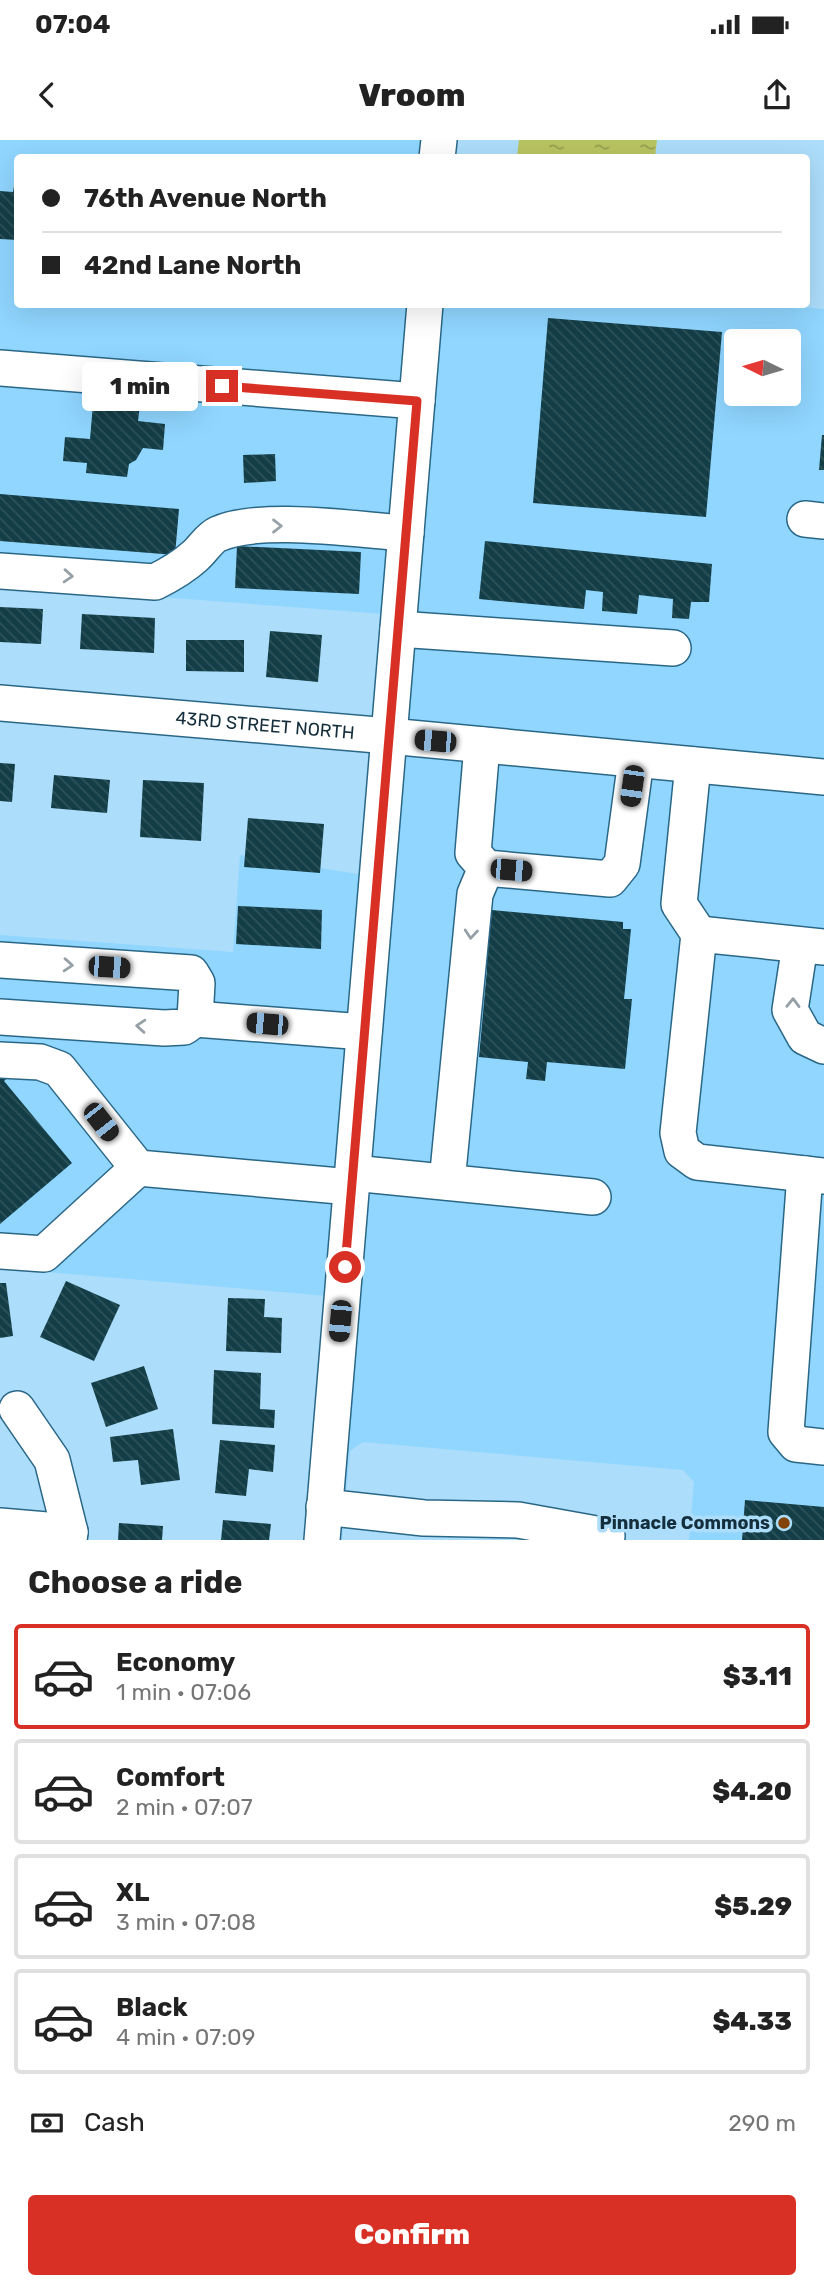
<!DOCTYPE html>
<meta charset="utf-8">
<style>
:root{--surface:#fff;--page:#f6f6f6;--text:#222;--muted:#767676;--line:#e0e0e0;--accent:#d93025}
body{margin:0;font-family:Rubik,sans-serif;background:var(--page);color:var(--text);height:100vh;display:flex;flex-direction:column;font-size:26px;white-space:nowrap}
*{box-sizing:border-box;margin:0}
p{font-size:23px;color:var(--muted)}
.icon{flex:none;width:38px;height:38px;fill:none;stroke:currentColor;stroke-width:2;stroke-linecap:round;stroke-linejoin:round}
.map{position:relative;height:1400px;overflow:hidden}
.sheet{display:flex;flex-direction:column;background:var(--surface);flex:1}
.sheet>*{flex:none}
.top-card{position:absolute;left:14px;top:14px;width:796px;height:154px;border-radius:7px;box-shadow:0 7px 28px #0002;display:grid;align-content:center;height:154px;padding:0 28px;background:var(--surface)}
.needle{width:46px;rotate:275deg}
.tools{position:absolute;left:724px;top:189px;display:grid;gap:14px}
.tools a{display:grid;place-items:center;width:77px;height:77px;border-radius:7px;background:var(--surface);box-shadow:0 7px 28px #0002;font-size:35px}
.end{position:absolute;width:32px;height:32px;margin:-16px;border:9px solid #d93025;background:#fff;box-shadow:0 0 0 4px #fff}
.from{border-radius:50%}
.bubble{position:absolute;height:49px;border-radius:7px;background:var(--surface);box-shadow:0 7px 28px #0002;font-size:23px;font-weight:800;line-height:49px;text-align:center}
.car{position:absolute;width:21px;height:42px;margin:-21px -10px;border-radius:9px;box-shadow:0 0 5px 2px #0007;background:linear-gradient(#222 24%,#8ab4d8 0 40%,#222 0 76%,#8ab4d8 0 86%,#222 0)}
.top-card b{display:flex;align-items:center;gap:24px;height:66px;font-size:26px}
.top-card b+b{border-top:2px solid var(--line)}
.top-card i{width:18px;height:18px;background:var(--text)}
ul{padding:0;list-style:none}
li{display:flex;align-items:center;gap:21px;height:105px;margin:0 14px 10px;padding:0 14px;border:4px solid var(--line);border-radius:7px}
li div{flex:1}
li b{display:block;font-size:26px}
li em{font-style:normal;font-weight:800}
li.on{border-color:var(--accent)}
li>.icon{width:63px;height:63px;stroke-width:1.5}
h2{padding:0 28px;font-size:32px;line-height:84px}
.pay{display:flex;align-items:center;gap:18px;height:77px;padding:0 28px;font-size:26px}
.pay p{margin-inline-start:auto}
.cta{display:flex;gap:14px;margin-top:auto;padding:14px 28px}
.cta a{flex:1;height:80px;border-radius:7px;background:var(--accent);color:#fff;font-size:28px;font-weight:800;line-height:80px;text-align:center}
.status{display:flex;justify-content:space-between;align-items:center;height:49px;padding:0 35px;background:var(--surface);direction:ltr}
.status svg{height:19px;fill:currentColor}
header{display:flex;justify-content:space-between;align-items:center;height:91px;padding:0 28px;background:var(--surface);font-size:32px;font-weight:800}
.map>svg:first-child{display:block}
.built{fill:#90d6ff;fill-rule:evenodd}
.water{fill:url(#water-ripples)}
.building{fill:url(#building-back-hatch)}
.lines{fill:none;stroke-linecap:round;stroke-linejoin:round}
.minor-casing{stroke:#2a6787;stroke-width:38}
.minor{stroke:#fff;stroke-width:35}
.oneway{stroke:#95a1a7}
.route{stroke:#d93025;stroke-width:9}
.poi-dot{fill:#834209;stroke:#acddfa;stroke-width:2.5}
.labels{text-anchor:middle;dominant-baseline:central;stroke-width:7;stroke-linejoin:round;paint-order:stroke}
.street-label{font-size:18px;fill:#142e3c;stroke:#acddfa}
.poi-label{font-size:18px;font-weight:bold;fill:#142e3c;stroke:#acddfa;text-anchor:end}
</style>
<div class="status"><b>07:04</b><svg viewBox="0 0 49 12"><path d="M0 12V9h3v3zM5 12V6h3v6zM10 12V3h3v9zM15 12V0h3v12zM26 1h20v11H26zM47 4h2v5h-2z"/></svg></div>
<header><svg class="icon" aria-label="back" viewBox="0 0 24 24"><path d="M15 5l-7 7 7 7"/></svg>Vroom<svg class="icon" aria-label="share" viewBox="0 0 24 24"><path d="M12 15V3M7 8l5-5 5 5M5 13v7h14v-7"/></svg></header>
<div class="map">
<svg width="824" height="1400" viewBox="0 0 824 1400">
<defs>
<pattern id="water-ripples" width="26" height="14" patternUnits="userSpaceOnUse" patternTransform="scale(1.75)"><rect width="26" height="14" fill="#b9c461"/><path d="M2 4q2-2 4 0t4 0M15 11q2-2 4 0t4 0" fill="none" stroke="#95a051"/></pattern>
<pattern id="building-back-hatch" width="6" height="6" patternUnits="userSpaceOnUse" patternTransform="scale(1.75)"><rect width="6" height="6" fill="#143e47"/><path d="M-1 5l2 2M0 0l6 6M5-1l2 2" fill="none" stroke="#2d525a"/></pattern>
</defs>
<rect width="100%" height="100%" fill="#acddfa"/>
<!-- built -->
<g class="built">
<polygon points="0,0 424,0 423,18 18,18 18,164 411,165 385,474 0,445"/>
<path d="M774 164 824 169V625L404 585 439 165ZM737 201H789V254H737Z"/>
<polygon points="401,610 824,650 824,1400 689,1400 694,1342 683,1330 363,1302 350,1311 342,1400 336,1400"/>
<polygon points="240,715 363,735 328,1156 0,1128 0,795 233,812"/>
</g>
<!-- water -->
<polygon class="water" points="519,0 657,0 655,17 517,17"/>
<!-- building -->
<g class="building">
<polygon points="15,41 18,41 18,100 0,99 0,51 13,52"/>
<polygon points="548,178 722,192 706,377 533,363"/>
<polygon points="94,253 141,257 138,281 165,284 163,310 143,308 136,320 129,324 127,337 86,333 87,323 63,321 65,297 90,299"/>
<polygon points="822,295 824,295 824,330 819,330"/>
<polygon points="275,314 276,341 244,343 243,315"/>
<polygon points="0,354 179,369 175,415 0,401"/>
<polygon points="485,401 712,424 709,462 691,462 689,479 672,478 673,459 639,455 637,474 602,471 603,452 586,450 584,469 479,459"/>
<polygon points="237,406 361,412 359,454 235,448"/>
<polygon points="0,467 43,469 41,504 0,502"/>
<polygon points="82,474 155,478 154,513 80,509"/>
<polygon points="270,491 322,495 318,542 266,537"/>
<polygon points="186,500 244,500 244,532 186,531"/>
<polygon points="0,623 15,624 12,662 0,661"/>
<polygon points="54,635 110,640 107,673 51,668"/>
<polygon points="143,640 204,643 201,701 140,697"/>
<polygon points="248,678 324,684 320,733 244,727"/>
<polygon points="238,766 322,770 321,809 236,804"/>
<polygon points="492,770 623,782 623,789 631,789 624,859 632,859 625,929 547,922 545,941 526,939 528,922 479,917 487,829 478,829 482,787 490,787"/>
<polygon points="0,933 10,936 4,941 72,1023 0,1084"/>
<polygon points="66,1141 120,1165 94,1221 40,1197"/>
<polygon points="0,1143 6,1143 13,1196 0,1198"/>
<polygon points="228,1158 265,1159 264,1177 282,1178 281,1213 226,1211"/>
<polygon points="144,1226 158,1269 106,1287 91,1243"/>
<polygon points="214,1230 261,1233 260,1269 275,1270 274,1288 212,1284"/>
<polygon points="173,1289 180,1340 141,1345 138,1320 113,1322 110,1297"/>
<polygon points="220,1300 275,1305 273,1332 249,1329 246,1356 215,1353"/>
<polygon points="745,1360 824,1367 824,1400 742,1400"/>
<polygon points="223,1380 271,1384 269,1400 221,1400"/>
<polygon points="119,1383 163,1386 162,1400 118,1400"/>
</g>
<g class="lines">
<defs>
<g id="minor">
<polyline points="437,18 439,0"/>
<polyline points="0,228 417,261"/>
<polyline points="805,379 824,381"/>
<path d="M0 431 155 442C169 435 183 427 195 416 203 409 209 398 218 394 260 375 358 390 406 393"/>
<polyline points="398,489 673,508"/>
<path id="s1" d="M0 563 389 596 824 637"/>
<polyline points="482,605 473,713 486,728 610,739 622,724 636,620"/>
<polyline points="693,625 679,764 699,794 678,993 682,1011 697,1022 824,1036"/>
<polyline points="699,794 824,807"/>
<polyline points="800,805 790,870 805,897 824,906"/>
<polyline points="0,820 191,833 197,843 195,879 184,887 164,888 0,877"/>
<polyline points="195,879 364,892"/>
<polyline points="0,920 40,922 59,929 138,1028 351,1047"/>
<polyline points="353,1033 593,1057"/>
<polyline points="805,1034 786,1292 796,1304 824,1307"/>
<polyline points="447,1042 475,754 486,728"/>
<polyline points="0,1111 44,1114 138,1028"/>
<polyline points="17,1269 52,1320 70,1392 69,1400"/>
<polyline points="324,1367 424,1378 518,1380 607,1396"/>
<polyline points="0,1386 70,1392"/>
<polyline points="322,1400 425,164"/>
</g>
</defs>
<!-- minor casing -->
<use href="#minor" class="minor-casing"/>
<!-- minor -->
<use href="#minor" class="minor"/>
</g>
<!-- one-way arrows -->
<defs><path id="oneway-chevron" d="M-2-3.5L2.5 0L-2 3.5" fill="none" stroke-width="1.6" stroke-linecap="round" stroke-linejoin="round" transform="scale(1.75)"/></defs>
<g class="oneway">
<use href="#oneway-chevron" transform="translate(277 386)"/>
<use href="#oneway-chevron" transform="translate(68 436) rotate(4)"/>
<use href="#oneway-chevron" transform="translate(471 794) rotate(95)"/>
<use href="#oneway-chevron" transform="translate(68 825) rotate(4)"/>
<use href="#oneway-chevron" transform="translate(793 863) rotate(-89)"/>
<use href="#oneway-chevron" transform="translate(141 886) rotate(-176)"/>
</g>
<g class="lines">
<!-- route -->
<polyline class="route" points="222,246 417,261 345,1127"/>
</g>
<!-- markers -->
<circle class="poi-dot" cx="784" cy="1383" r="7"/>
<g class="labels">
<!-- street labels -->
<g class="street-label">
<text stroke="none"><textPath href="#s1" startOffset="266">43RD STREET NORTH</textPath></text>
</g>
<!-- poi labels -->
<g class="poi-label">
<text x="770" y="1383">Pinnacle Commons</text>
</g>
</g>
</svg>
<div class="tools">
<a><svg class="needle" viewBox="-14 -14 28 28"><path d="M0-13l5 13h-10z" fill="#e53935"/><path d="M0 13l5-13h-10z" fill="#767676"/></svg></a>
</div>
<i class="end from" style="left:345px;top:1127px"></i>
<i class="end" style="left:222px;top:246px"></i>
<div class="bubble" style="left:82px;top:222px;width:116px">1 min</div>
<i class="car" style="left:435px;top:601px;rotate:275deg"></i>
<i class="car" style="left:632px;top:646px;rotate:188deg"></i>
<i class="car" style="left:511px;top:730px;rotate:95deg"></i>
<i class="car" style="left:109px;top:827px;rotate:94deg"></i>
<i class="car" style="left:267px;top:884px;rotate:275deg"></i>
<i class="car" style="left:101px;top:982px;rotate:142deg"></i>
<i class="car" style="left:340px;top:1181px;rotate:185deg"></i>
<div class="top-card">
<b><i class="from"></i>76th Avenue North</b>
<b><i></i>42nd Lane North</b>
</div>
</div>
<section class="sheet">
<h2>Choose a ride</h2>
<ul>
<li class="on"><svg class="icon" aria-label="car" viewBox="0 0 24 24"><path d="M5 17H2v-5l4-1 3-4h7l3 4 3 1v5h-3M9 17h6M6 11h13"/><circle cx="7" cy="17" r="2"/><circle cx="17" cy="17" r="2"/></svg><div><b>Economy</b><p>1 min · 07:06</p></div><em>$3.11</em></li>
<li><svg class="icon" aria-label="car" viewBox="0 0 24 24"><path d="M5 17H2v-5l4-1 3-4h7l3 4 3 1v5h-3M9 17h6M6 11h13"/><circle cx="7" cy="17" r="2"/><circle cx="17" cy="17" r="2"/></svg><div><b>Comfort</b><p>2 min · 07:07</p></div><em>$4.20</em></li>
<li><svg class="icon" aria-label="car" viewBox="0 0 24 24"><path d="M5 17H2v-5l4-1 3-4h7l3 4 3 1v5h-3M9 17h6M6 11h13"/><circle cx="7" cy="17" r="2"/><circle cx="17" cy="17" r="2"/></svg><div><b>XL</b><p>3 min · 07:08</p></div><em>$5.29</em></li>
<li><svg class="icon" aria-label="car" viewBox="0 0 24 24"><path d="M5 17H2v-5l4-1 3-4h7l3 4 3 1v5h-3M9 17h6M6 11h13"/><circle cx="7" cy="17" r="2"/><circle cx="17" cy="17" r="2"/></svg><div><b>Black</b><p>4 min · 07:09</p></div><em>$4.33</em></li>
</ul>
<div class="pay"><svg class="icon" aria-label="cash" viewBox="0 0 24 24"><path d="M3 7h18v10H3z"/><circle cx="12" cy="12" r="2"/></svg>Cash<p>290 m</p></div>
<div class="cta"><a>Confirm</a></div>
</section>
